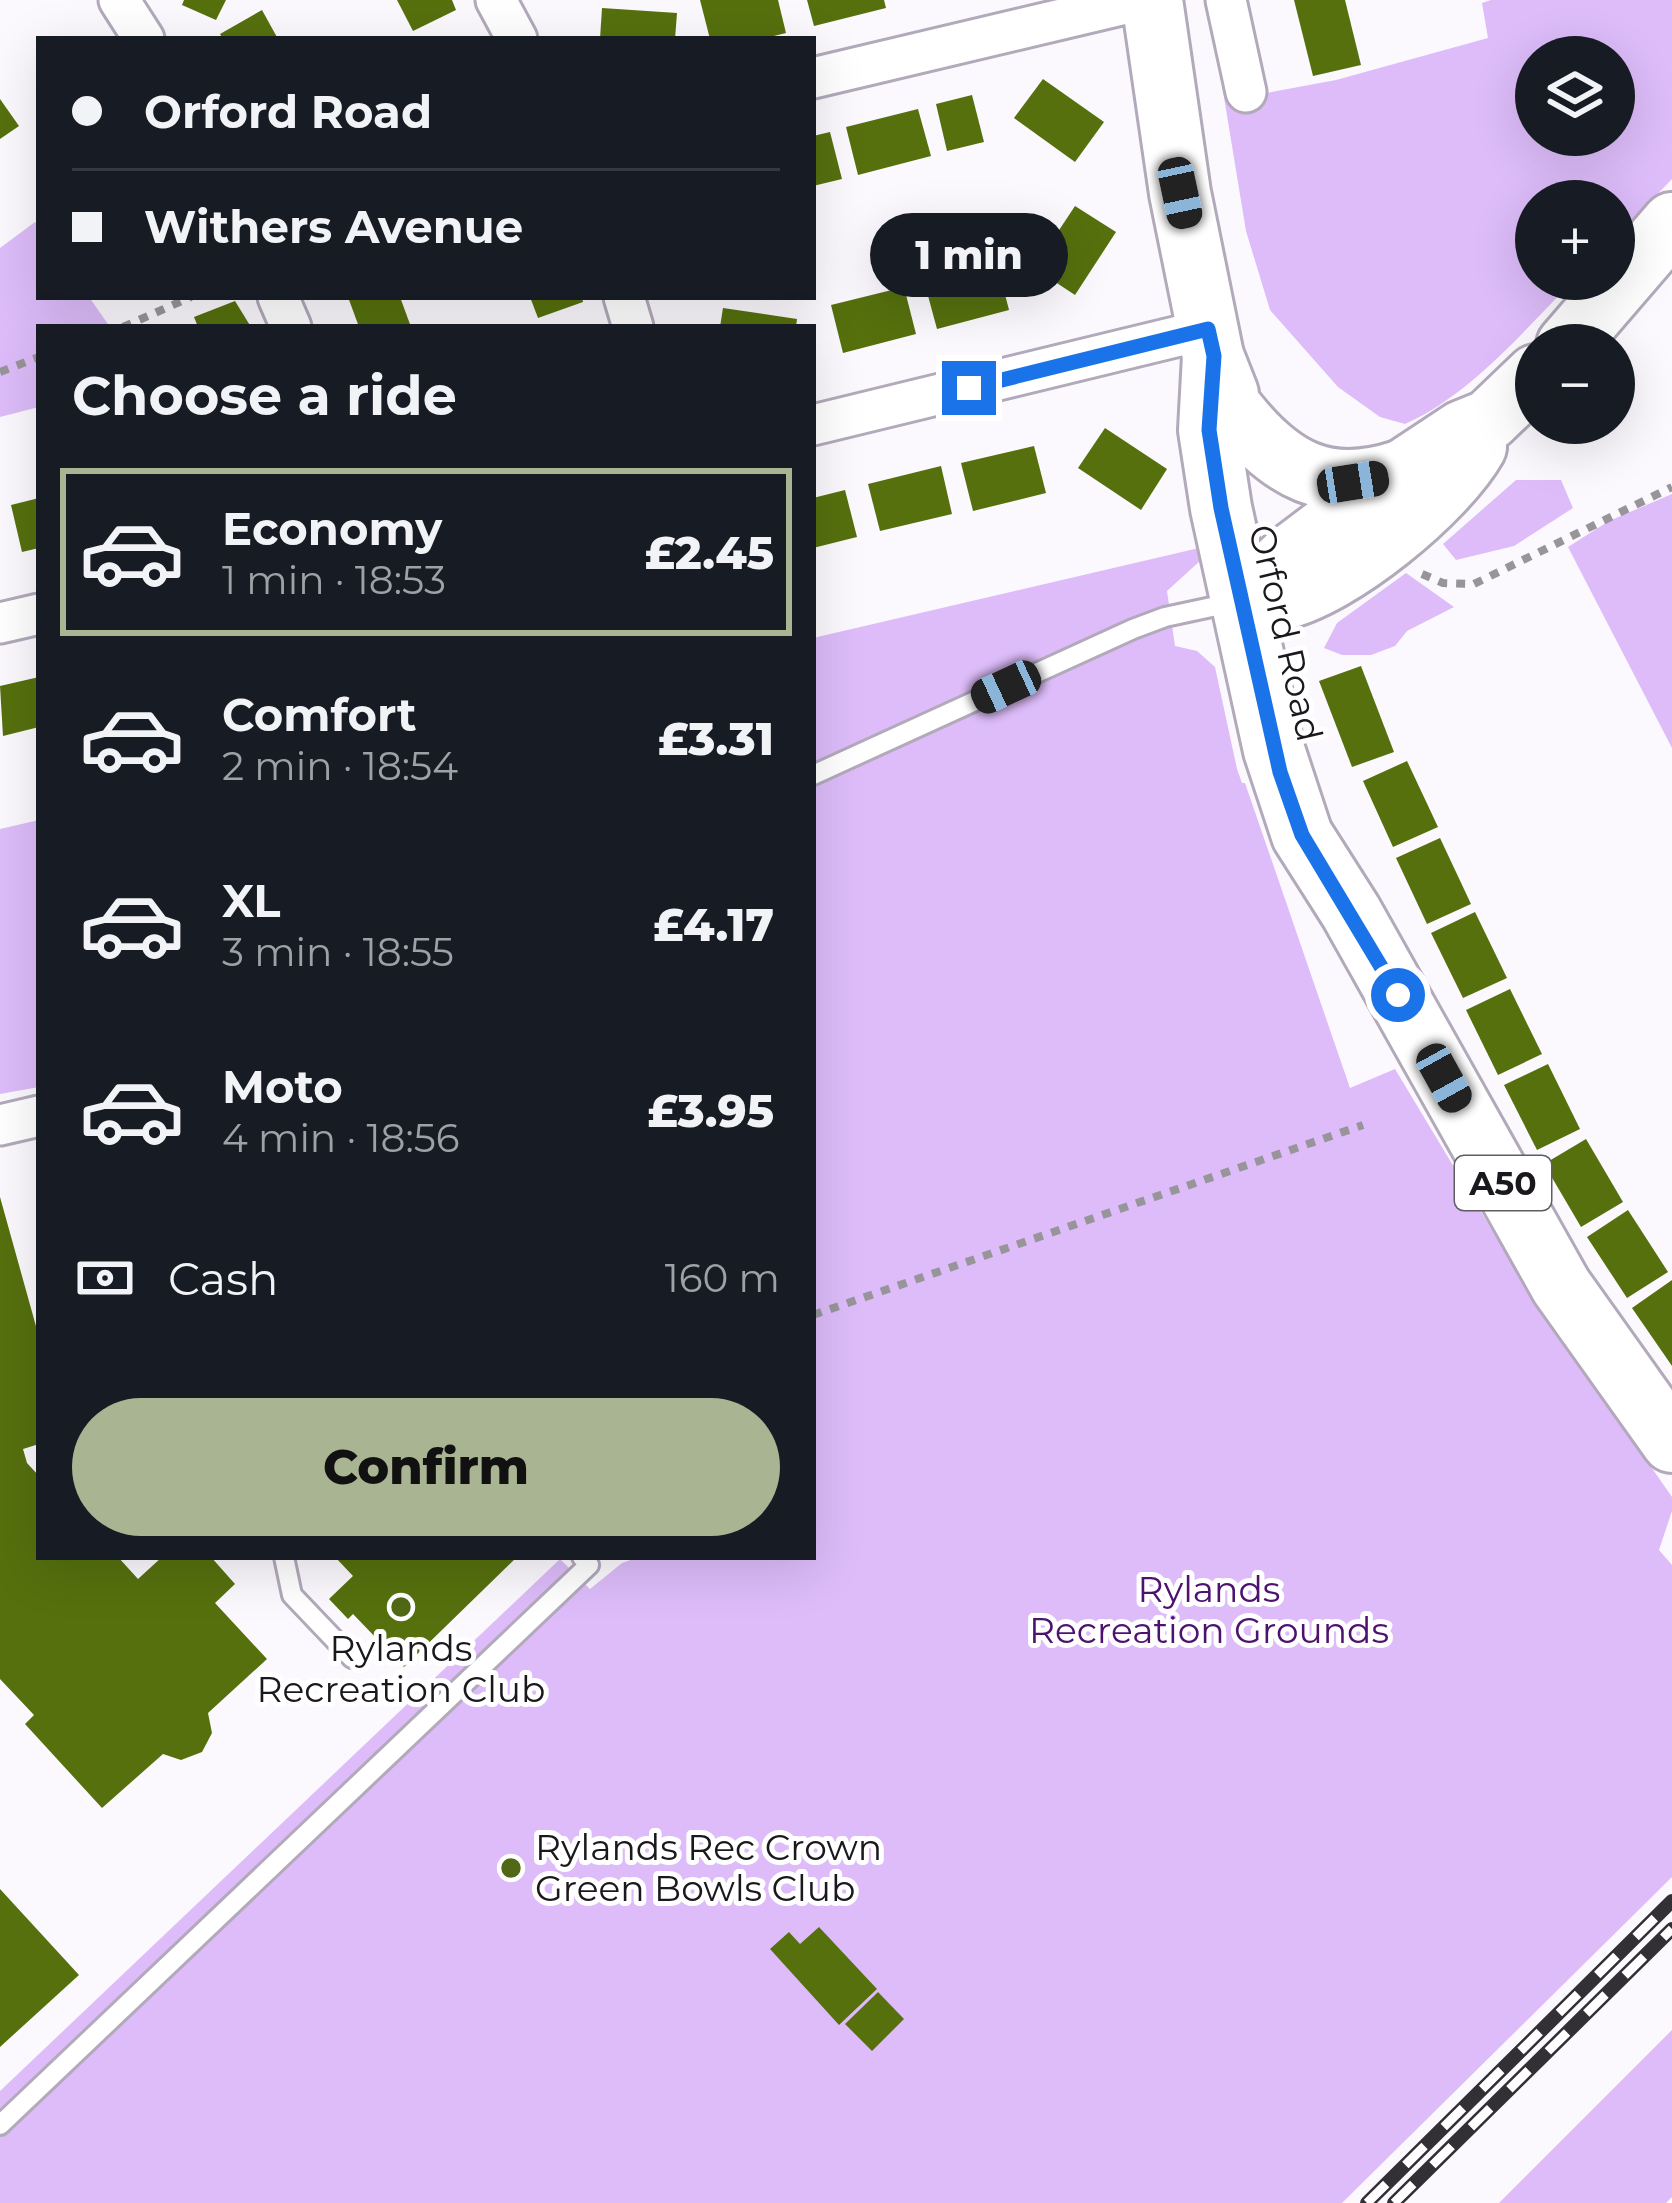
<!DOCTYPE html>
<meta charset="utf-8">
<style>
:root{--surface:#171b24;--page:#20242c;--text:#f1f3f6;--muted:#9ea1a6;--line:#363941;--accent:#a9b492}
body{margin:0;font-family:Montserrat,sans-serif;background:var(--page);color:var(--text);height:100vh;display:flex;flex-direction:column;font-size:45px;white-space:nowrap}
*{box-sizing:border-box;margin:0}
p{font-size:39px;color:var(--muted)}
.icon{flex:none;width:66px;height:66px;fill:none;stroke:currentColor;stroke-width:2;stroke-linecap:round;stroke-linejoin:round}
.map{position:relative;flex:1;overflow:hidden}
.panel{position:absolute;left:36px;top:324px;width:780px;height:1236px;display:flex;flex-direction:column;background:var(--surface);border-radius:0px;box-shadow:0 12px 48px #0002}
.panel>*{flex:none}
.top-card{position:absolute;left:36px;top:36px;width:780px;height:264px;border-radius:0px;box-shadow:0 12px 48px #0002;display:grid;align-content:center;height:264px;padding:0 36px;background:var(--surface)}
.tools{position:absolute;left:1515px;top:36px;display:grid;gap:24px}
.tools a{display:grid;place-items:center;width:120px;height:120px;border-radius:50%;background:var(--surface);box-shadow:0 12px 48px #0002;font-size:60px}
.end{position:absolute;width:54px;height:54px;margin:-27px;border:15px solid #1a73e8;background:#fff;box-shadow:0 0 0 6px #fff}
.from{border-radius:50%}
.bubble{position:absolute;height:84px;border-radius:42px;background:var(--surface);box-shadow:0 12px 48px #0002;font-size:39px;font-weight:800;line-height:84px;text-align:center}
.car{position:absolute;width:36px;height:72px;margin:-36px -18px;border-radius:15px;box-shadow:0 0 9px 3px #0007;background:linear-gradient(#222 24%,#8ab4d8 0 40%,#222 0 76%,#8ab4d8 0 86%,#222 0)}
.top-card b{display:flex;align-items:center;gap:42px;height:114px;font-size:45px}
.top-card b+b{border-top:3px solid var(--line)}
.top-card i{width:30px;height:30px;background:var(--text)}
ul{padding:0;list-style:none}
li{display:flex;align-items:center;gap:36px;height:168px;margin:0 24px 18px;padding:0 12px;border:6px solid transparent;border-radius:0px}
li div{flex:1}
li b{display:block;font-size:45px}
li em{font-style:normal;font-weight:800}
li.active{border-color:var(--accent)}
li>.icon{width:108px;height:108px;stroke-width:1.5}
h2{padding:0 36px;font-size:54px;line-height:144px}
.pay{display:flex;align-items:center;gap:30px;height:132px;padding:0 36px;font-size:45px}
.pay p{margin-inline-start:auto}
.action{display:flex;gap:24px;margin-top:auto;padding:24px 36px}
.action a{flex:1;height:138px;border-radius:72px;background:var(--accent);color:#111;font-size:48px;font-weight:800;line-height:138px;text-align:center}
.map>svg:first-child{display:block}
.green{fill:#ddbcf9;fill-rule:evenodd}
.building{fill:#56700e}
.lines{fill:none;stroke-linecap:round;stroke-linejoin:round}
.lane-casing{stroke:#b2a9bb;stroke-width:24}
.street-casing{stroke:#b2a9bb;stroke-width:45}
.primary-casing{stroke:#b2a9bb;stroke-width:66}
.path{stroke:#97959a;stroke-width:8;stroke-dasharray:9 9;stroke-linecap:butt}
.lane{stroke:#fff;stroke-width:18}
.street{stroke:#fff;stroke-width:39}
.primary{stroke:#fff;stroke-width:60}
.rail-casing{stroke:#322f35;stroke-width:14}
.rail{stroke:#fff;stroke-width:9;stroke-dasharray:27;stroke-linecap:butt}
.route{stroke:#1a73e8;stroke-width:15}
.poi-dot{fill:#516817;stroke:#fff;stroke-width:4.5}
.labels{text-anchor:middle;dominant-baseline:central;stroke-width:10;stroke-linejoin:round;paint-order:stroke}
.shield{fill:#fff;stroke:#5f5d61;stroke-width:3}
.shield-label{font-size:33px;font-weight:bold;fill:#1a171d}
.street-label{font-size:36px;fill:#1a171d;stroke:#fff}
.park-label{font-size:36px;fill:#4d1170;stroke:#fff}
.poi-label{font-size:36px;fill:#1a171d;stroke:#fff}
</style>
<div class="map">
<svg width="1672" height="2203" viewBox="0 0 1672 2203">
<rect width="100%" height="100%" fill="#fbf9fd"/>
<!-- green -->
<g class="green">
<path d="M1208 0 1239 98 1336 80 1488 38 1482 3 1491 0H1672V179L1614 239V201H1536V279H1575C1524 330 1472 394 1405 424L1380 417 1338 387 1270 310 1246 231ZM1536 57H1614V135H1536Z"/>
<polygon points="35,222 39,227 39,297 89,297 110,327 39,327 39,407 0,417 0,248"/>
<polygon points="1516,480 1561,480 1573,508 1514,546 1456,560 1443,544"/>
<polygon points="1672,494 1672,748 1568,547 1609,521"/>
<polygon points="1199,548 1201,560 1167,591 1175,646 1197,651 1215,667 1237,769 1242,783 1245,783 1350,1088 1395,1069 1528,1290 1672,1497 1672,1511 1659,1550 1672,1565 1672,1877 1342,2203 0,2203 0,2091 560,1559 590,1589 622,1563 639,1557 813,1557 813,638"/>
<polygon points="1406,573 1454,607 1407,631 1395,646 1371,655 1342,655 1324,648 1337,623"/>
<polygon points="39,820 39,1087 0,1094 0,829"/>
<polygon points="1672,2030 1672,2197 1666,2203 1499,2203"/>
</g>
<!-- building -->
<g class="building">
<polygon points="184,0 226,0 216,20 182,5"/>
<polygon points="397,0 452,0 456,10 413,31"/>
<polygon points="700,0 778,0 786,33 762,39 710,39"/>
<polygon points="807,0 884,0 886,8 814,26"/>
<polygon points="1294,0 1345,0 1361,65 1313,76"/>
<polygon points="602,8 677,13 675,39 600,39"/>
<polygon points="262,10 278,39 223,39 220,34"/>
<polygon points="1043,79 1104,122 1075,162 1014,118"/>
<polygon points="972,95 984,142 947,151 936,104"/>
<polygon points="0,99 19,126 0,139"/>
<polygon points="918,109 931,156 858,175 846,127"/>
<polygon points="830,132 842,179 813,186 813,136"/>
<polygon points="1075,206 1116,232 1075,295 1034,268"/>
<polygon points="997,263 1009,310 937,329 924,281"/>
<polygon points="904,287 916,334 843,353 831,305"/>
<polygon points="348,297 400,297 411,327 359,327"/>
<polygon points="530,297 582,297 583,302 538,318"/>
<polygon points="235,301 251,327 198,327 194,317"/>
<polygon points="723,308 797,319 796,327 720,327"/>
<polygon points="1105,428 1167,469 1141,510 1078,468"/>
<polygon points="1034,446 1046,493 973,511 961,463"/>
<polygon points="941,466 952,514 880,531 868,484"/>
<polygon points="845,490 857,537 813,548 813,498"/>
<polygon points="39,498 39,548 22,552 11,505"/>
<polygon points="1361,666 1394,752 1352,767 1319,681"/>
<polygon points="39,677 39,727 3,736 0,686"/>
<polygon points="1407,761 1438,827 1393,847 1363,781"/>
<polygon points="1440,838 1471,904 1427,924 1396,858"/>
<polygon points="1475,912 1507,978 1463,998 1431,933"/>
<polygon points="1510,989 1542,1054 1498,1075 1466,1010"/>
<polygon points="1548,1064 1580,1129 1537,1150 1504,1085"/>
<polygon points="1586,1139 1623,1202 1581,1227 1544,1164"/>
<polygon points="0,1197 39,1337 39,1444 23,1449 27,1463 39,1476 39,1557 118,1557 138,1579 162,1557 211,1557 235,1584 215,1603 267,1659 208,1713 212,1733 202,1752 181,1760 163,1754 102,1808 25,1724 34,1715 0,1679"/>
<polygon points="1628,1210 1668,1272 1627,1298 1587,1237"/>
<polygon points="1672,1280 1672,1366 1632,1308"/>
<polygon points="335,1557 517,1557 404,1667 353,1614 348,1619 329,1599 353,1576"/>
<polygon points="0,1889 79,1975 0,2047"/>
<polygon points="819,1927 877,1989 839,2025 770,1949 789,1932 800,1944"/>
<polygon points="878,1992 904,2019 872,2051 845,2024"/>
</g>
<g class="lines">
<defs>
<g id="lane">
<polyline points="813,775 1133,629 1165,617 1235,602"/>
<polyline points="284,1557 292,1595 352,1658"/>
<polyline points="0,2125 589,1565 582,1557"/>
</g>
<g id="street">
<polyline points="119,0 144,39"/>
<polyline points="496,0 517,39"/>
<polyline points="1226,0 1246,92"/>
<polyline points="813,78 1142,0"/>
<polyline points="278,297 291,327"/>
<polyline points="624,297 633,327"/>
<polyline points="813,425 1208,329"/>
<polyline points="0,623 39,614"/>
<polyline points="0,1125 39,1116"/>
</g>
<g id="primary">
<polyline points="1152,0 1180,193 1213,356 1228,394"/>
<polyline points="1567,345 1672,223"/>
<polyline points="1213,356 1209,430 1221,508 1274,750 1302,835 1351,912 1561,1286 1672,1442"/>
<path d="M1235 412C1281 470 1326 495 1400 471"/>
<polyline points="1242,600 1290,555 1403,470 1462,431 1489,420 1536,375"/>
<path d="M1242 600C1254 601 1268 603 1279 600 1340 588 1446 500 1476 447"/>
</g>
</defs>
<!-- lane casing -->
<use href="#lane" class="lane-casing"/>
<!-- street casing -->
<use href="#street" class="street-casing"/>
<!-- primary casing -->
<use href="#primary" class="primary-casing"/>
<!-- path -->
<g class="path">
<polyline points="123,327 191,297"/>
<polyline points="0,372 39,357"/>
<polyline points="1422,574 1443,583 1474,584 1672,487"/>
<polyline points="813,1315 1363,1125"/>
</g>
<!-- lane -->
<use href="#lane" class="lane"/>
<!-- street -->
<use href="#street" class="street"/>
<!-- primary -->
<use href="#primary" class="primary"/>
<defs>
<g id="rail">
<polyline points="1367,2203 1672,1901"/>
<polyline points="1394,2203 1672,1929"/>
</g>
</defs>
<!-- rail casing -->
<use href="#rail" class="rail-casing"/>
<!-- rail -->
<use href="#rail" class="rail"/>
</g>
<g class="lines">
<!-- route -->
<polyline class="route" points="969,388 1208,329 1214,356 1209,430 1221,508 1280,772 1302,835 1398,995"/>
</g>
<!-- markers -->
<g class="poi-dot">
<circle cx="401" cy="1607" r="12"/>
<circle cx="511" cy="1868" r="12"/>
</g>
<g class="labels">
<!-- shield labels -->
<rect class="shield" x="1455" y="1156" width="96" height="54" rx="9"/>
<g class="shield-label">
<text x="1503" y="1183">A50</text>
</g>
<!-- street labels -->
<g class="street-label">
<text transform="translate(1286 633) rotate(77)">Orford Road</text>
</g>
<!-- park labels -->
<g class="park-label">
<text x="1209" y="1589">Rylands<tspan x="1209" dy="41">Recreation Grounds</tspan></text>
</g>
<!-- poi labels -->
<g class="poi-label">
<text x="401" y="1648">Rylands<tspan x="401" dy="41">Recreation Club</tspan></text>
<text x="535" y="1847" text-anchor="start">Rylands Rec Crown<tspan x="535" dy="41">Green Bowls Club</tspan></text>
</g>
</g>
</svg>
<div class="tools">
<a><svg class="icon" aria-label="layers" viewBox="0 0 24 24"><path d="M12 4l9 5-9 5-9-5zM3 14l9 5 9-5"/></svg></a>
<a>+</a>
<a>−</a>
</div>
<i class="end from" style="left:1398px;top:995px"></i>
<i class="end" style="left:969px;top:388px"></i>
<div class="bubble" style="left:870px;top:213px;width:198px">1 min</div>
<i class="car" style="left:1180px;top:193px;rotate:168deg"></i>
<i class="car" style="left:1353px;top:482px;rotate:81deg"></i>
<i class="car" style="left:1006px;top:687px;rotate:245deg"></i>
<i class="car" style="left:1444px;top:1078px;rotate:151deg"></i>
<div class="top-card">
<b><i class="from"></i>Orford Road</b>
<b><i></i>Withers Avenue</b>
</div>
<section class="panel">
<h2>Choose a ride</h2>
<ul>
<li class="active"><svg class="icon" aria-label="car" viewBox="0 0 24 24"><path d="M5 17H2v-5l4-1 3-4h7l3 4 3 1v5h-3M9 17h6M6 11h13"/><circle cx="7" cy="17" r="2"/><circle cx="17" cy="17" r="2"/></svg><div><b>Economy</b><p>1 min · 18:53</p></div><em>£2.45</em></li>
<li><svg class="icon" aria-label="car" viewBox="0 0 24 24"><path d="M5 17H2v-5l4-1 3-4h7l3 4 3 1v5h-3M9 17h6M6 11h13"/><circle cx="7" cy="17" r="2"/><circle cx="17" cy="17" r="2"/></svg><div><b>Comfort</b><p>2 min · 18:54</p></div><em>£3.31</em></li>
<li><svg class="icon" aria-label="car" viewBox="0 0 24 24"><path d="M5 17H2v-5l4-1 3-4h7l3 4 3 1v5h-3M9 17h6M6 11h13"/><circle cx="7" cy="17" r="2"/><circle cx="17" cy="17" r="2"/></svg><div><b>XL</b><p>3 min · 18:55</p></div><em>£4.17</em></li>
<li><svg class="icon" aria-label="car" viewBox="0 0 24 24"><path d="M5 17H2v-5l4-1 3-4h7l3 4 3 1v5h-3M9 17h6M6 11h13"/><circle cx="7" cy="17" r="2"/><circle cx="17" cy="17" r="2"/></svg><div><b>Moto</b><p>4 min · 18:56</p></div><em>£3.95</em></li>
</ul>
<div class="pay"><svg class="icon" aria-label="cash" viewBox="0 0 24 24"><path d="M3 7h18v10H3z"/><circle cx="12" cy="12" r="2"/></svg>Cash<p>160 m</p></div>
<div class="action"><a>Confirm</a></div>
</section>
</div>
